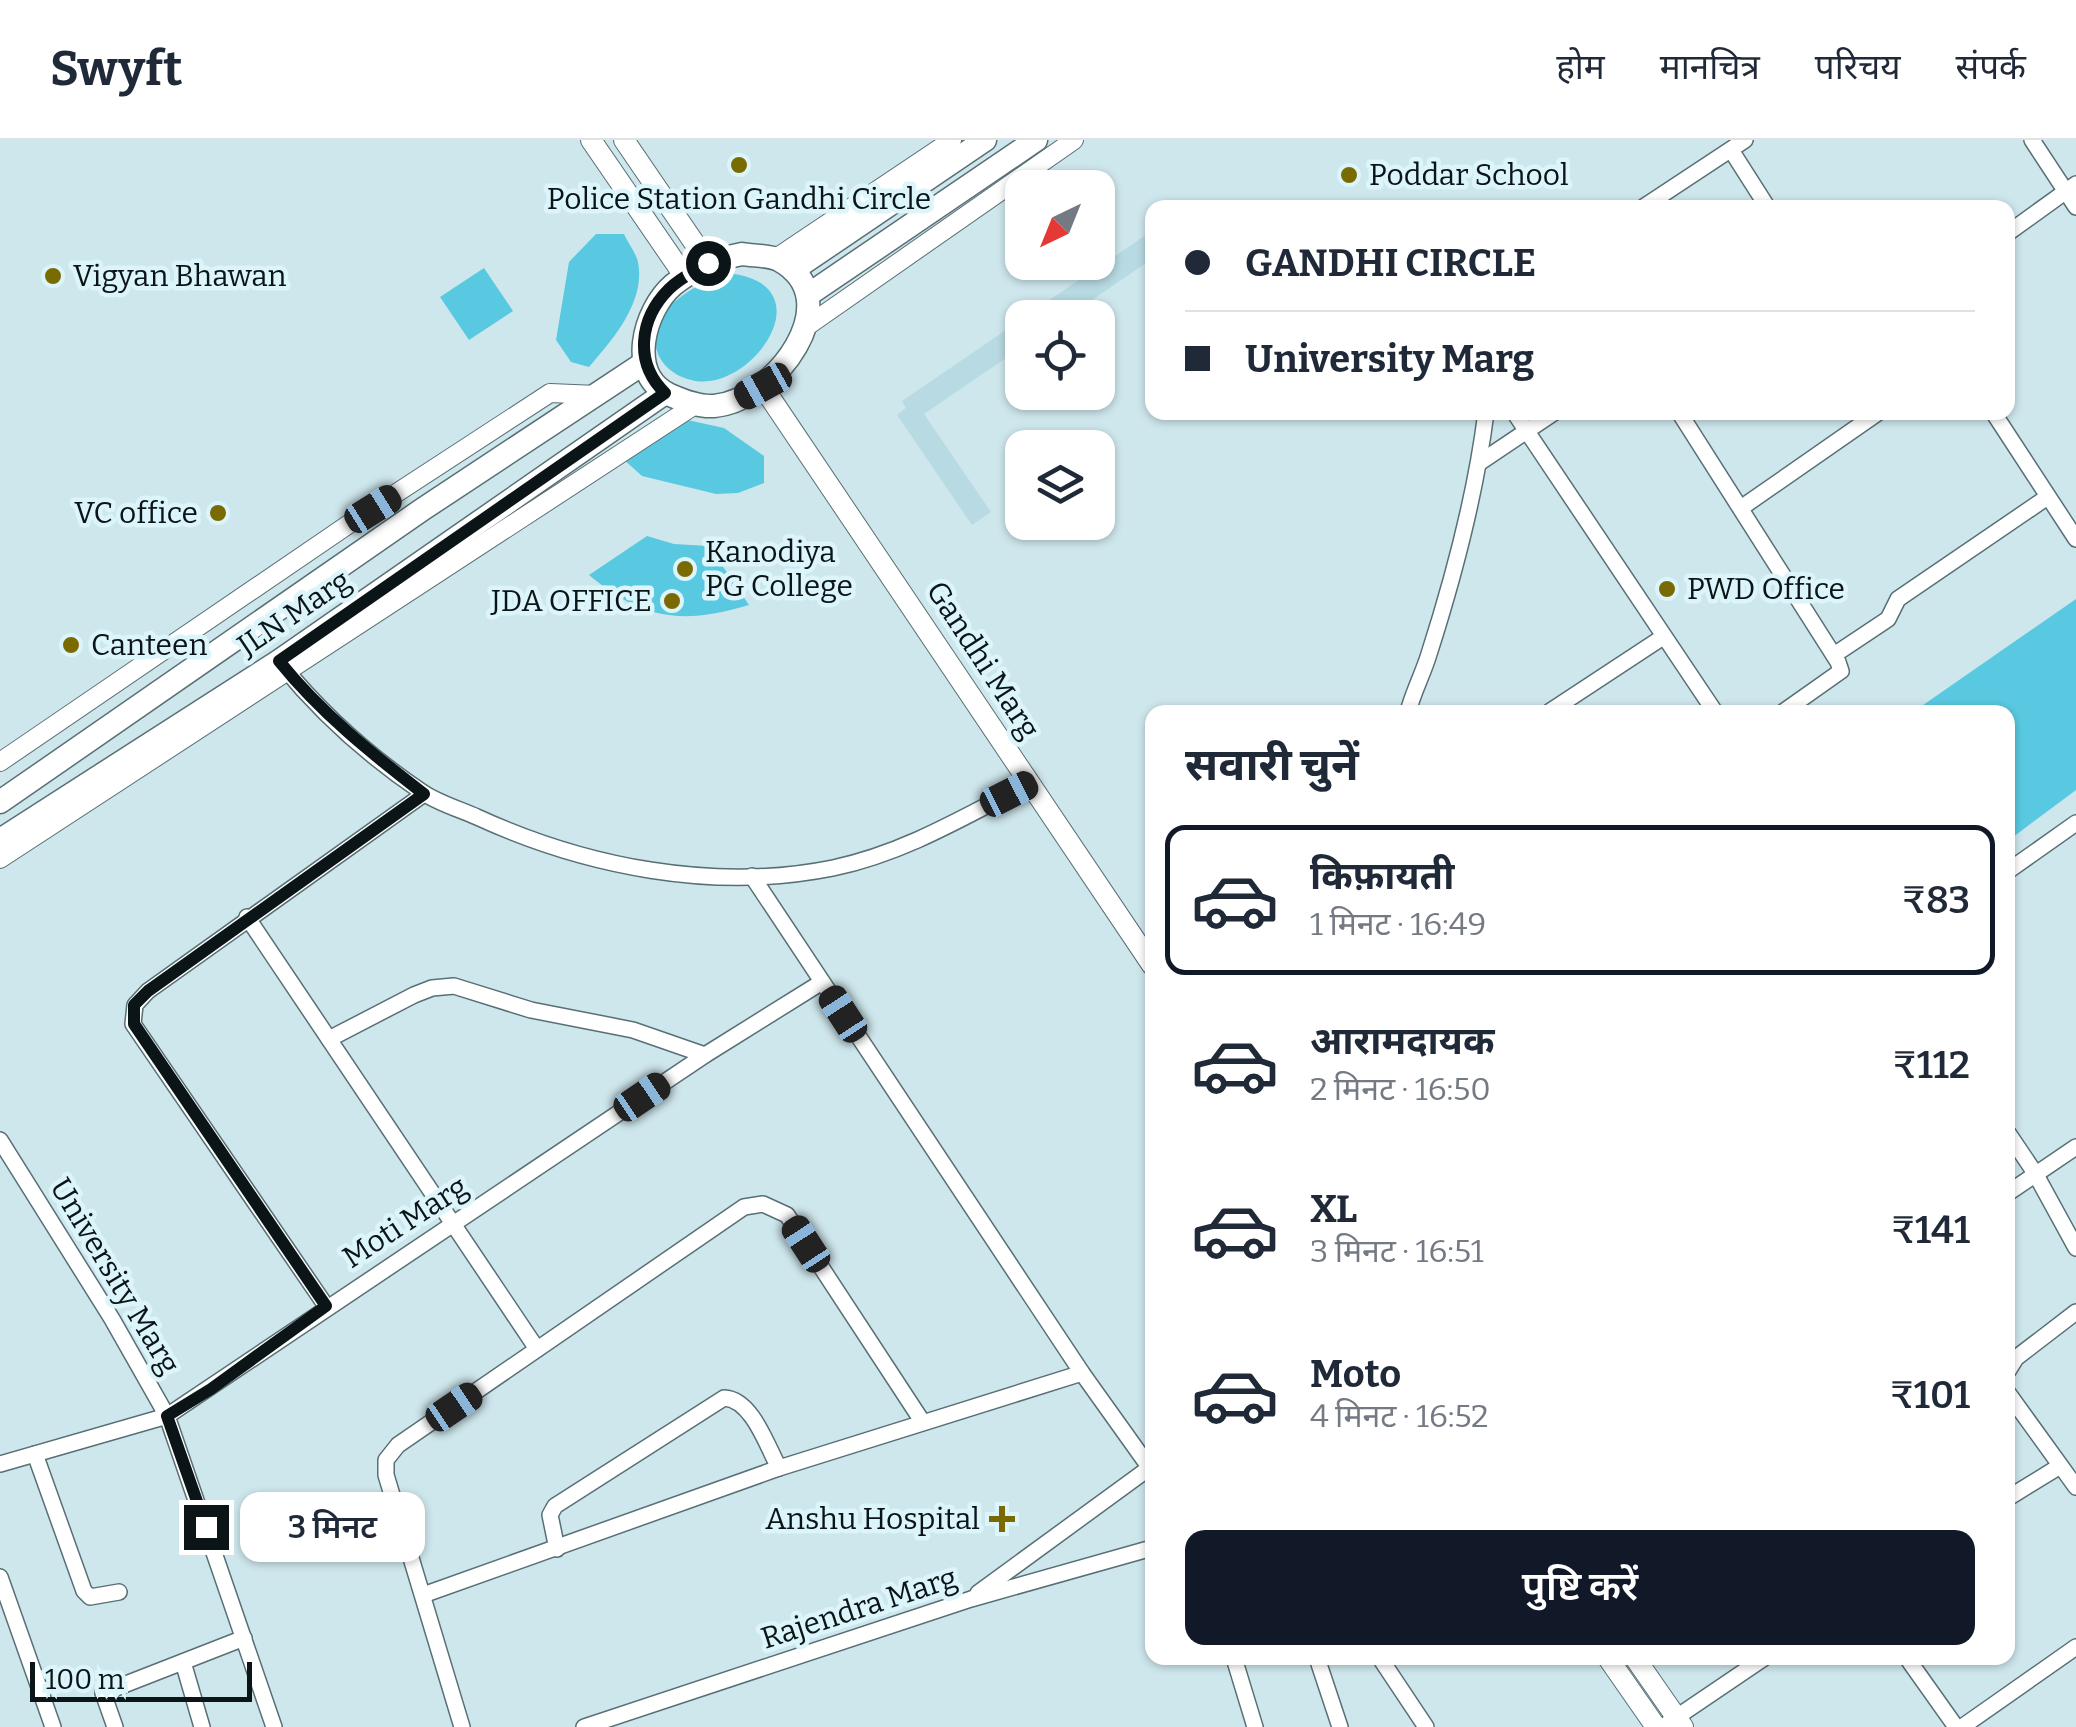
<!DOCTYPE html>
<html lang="hi">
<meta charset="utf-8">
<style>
:root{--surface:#fff;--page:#f6f6f7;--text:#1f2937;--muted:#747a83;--line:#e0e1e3;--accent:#111827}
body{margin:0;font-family:Bitter,"Noto Sans Devanagari",serif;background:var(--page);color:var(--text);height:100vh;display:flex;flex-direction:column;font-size:38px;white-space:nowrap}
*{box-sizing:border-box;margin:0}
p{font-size:32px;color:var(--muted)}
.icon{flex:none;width:55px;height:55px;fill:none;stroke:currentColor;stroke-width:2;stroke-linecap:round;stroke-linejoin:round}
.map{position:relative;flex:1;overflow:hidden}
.drawer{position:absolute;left:1145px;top:565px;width:870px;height:960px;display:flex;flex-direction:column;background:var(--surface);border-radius:20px;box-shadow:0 2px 8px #0004}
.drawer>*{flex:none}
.guide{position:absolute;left:1145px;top:60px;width:870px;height:220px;border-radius:20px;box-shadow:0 2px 8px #0004;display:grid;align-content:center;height:220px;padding:0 40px;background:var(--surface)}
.needle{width:65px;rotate:223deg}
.buttons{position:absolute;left:1005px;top:30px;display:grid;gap:20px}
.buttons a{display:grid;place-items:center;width:110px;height:110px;border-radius:20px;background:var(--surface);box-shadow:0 2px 8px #0004;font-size:50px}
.scale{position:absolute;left:30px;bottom:25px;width:222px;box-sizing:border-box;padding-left:10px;border:5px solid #0b1416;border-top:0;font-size:28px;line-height:35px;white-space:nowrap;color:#0b1416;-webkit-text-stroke:8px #dbf5fb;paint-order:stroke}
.end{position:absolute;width:45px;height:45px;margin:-22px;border:12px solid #0b1416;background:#fff;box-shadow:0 0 0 5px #fff}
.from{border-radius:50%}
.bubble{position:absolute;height:70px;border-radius:20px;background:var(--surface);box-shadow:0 2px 8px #0004;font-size:32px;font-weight:600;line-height:70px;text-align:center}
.car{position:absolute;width:30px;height:60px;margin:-30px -15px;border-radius:12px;box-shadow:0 0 8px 2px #0007;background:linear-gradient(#222 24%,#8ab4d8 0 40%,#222 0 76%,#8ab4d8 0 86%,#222 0)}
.guide b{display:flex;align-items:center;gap:35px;height:95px;font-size:38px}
.guide b+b{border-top:2px solid var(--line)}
.guide i{width:25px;height:25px;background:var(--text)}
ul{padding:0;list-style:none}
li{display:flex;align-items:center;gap:30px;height:150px;margin:0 20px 15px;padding:0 20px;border:5px solid transparent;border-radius:20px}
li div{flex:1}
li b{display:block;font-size:38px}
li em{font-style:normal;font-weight:600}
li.current{border-color:var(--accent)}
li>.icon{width:90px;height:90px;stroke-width:1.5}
h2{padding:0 40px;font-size:45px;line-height:120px}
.button{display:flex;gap:20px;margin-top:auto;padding:20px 40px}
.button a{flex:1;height:115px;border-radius:20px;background:var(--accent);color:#fff;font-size:40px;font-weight:600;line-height:115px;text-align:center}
header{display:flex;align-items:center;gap:60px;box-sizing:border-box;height:140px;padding:0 50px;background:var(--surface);border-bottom:2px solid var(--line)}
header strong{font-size:48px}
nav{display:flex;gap:55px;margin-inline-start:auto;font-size:35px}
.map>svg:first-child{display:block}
.built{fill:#b8dae2}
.green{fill:#59c9e1}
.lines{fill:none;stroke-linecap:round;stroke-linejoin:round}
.minor-casing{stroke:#586f74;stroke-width:18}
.tertiary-casing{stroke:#586f74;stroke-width:20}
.secondary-casing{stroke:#586f74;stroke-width:22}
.primary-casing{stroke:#586f74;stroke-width:25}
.minor{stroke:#fff;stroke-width:15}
.tertiary{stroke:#fff;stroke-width:18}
.secondary{stroke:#fff;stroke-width:20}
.primary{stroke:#fff;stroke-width:22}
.route{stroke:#0b1416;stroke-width:12}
.poi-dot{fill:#7a6a02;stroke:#dbf5fb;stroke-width:4}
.labels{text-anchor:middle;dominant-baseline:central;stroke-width:9;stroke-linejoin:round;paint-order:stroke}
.poi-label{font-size:30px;fill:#0b1416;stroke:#dbf5fb;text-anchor:start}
.street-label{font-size:30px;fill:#0b1416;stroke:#dbf5fb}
</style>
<header>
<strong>Swyft</strong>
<nav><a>होम</a><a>मानचित्र</a><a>परिचय</a><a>संपर्क</a></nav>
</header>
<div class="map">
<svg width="2076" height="1587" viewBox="0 0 2076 1587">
<rect width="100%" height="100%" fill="#cee7ed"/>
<!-- built -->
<g class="built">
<polygon points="1152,91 1152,119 1067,177 1024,177"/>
<polygon points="1022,179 1022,207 924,274 991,372 972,385 897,275 906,268 902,261"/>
</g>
<!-- green -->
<g class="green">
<path d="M596 94H624C628 103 636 113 638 122 646 162 612 200 589 227L571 222 556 200 569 122Z"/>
<polygon points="484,128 513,171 469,200 440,157"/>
<path d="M727 133C830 143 750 256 691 240 652 230 643 190 673 163 689 149 707 140 727 133Z"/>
<polygon points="683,279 724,288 764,316 764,343 738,353 716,354 642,336 622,318"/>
<path d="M647 396 674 404 709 406 749 465C682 485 643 480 589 435Z"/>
<polygon points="2076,459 2076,650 2009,700 2008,572 1913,572"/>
</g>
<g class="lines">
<defs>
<g id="minor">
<polyline points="2032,0 2076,67"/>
<polyline points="1731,10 1768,68"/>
<polyline points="1642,68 1745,0"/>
<polyline points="2008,93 2076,44"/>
<polyline points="1514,272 1715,572"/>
<polyline points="1679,272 1838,522 1841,531 1783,572"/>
<polyline points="1993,272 2076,399"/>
<polyline points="1479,323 1555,272"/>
<polyline points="1741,368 1879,272"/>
<polyline points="1834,515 1888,479 1898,459 2046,358"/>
<path d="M281 524C321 573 370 617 422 652 438 663 459 669 477 677 586 727 714 752 833 728 904 713 964 677 1028 644"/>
<path d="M1408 572C1413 552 1423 534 1429 514 1454 436 1476 353 1486 272"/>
<polyline points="1549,572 1663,497"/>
<polyline points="2008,731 2076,683"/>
<polyline points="752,736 1082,1233 1152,1331"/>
<polyline points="247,777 537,1209"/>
<polyline points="329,899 414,855 432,848 454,846 531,870 633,890 705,915"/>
<polyline points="2008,993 2035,1033 2076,1108"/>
<polyline points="0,1000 112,1179 167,1276 274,1587"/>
<polyline points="2008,1053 2076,1007"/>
<polyline points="326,1166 133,884 135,865 148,851 424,654"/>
<polyline points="2008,1231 2016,1218 2076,1172"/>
<polyline points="2008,1253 2076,1347"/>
<polyline points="35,1314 84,1451 90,1457 119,1452"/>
<polyline points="0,1324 167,1276 705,915 822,842"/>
<polyline points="2008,1358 2060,1326"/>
<path d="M557 1409 550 1375 555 1366 724 1258C752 1259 767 1306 779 1328"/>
<polyline points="0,1437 53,1587"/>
<polyline points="978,1453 1152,1326"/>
<polyline points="423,1455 779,1328 1082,1233"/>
<polyline points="1234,1518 1255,1587"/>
<polyline points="1317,1518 1340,1587"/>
<polyline points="1380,1518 1426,1587"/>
<polyline points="1907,1518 1956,1587"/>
<polyline points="183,1522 202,1587"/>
<polyline points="1668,1583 1764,1518"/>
<polyline points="115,1587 103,1553 244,1498"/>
<polyline points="462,1587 386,1335 386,1320 398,1305 744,1067 763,1064 787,1075 922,1281"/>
<polyline points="584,1587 971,1459 1152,1408"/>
<polyline points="1962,1587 2076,1507"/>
</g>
<g id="tertiary">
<polyline points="776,118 952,0"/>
<polyline points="803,189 1074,0"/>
<polyline points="0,622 349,384 550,253 597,255"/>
<polyline points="0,719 695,265"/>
</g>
<g id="secondary">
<polyline points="591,0 685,137"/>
<polyline points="624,0 708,123"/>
<polyline points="763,247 1152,825"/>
<polyline points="1608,1518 1656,1587"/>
<polyline points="1635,1518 1683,1587"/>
</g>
<g id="primary">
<path d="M742 114C753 116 769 115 779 120 851 159 775 261 714 266 699 267 684 261 670 255 626 235 644 170 673 145 693 129 716 119 742 114Z"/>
<polyline points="793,130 985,0"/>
<polyline points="808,155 1036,0"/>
<polyline points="0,662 423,369 644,223"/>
<polyline points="0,700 279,521 665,253"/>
</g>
</defs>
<!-- minor casing -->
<use href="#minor" class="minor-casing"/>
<!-- tertiary casing -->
<use href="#tertiary" class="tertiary-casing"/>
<!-- secondary casing -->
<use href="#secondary" class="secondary-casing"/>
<!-- primary casing -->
<use href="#primary" class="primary-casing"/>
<!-- minor -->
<use href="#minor" class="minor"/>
<!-- tertiary -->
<use href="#tertiary" class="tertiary"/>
<!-- secondary -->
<use href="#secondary" class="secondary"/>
<!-- primary -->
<use href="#primary" class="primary"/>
</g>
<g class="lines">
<!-- route -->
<path class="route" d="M206 1387 167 1276 211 1249 326 1166 134 884V865L148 851 424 654C371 613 321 573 279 521L665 253C634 223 639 179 669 149 680 138 695 131 708 123"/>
</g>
<!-- markers -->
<g class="poi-dot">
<circle cx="739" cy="25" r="10"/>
<circle cx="1349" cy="35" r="10"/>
<circle cx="53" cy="136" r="10"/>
<circle cx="218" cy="373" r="10"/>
<circle cx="685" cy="429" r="10"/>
<circle cx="1667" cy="449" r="10"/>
<circle cx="672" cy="461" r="10"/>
<circle cx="71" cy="505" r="10"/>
<path d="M997 1364h10v10h10v10h-10v10h-10v-10h-10v-10h10z"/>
</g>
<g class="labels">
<!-- poi labels -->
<g class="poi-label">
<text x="1369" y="35">Poddar School</text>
<text x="739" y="59" text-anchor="middle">Police Station Gandhi Circle</text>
<text x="73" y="136">Vigyan Bhawan</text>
<text x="198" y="373" text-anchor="end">VC office</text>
<text x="705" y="412">Kanodiya<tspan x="705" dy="34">PG College</tspan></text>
<text x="1687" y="449">PWD Office</text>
<text x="652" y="461" text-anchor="end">JDA OFFICE</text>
<text x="91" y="505">Canteen</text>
<text x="980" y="1379" text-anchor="end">Anshu Hospital</text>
</g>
<!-- street labels -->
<g class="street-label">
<text transform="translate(294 473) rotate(-34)">JLN Marg</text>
<text transform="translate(983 520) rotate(57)">Gandhi Marg</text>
<text transform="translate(405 1082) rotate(-33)">Moti Marg</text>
<text transform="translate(115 1136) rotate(59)">University Marg</text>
<text transform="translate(859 1468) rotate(-18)">Rajendra Marg</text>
</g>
</g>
</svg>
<div class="buttons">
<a><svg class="needle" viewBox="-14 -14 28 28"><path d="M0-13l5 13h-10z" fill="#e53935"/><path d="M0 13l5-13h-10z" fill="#747a83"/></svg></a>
<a><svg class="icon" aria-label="locate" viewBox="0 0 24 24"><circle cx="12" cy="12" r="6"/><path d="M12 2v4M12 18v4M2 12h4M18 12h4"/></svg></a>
<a><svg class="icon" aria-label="layers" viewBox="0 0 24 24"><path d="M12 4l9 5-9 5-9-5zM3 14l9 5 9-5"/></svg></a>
</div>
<div class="scale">100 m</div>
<i class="end from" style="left:708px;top:123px"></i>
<i class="end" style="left:206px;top:1387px"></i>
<div class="bubble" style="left:240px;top:1352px;width:185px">3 मिनट</div>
<i class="car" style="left:763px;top:246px;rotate:241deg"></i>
<i class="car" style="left:373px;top:369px;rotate:58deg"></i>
<i class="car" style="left:1009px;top:654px;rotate:63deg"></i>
<i class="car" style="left:843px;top:874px;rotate:327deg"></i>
<i class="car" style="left:642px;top:957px;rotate:56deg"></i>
<i class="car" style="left:806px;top:1104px;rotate:327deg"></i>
<i class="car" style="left:454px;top:1267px;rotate:56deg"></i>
<div class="guide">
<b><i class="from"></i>GANDHI CIRCLE</b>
<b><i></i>University Marg</b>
</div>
<section class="drawer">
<h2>सवारी चुनें</h2>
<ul>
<li class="current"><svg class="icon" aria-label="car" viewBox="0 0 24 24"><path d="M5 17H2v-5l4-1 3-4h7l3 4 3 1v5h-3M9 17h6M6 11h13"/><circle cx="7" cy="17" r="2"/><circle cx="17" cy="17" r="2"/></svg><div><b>किफ़ायती</b><p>1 मिनट · 16:49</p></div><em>₹83</em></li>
<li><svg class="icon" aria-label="car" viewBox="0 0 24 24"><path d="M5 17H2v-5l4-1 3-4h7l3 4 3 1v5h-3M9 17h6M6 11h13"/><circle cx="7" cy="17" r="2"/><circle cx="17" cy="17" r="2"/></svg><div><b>आरामदायक</b><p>2 मिनट · 16:50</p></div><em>₹112</em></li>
<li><svg class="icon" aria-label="car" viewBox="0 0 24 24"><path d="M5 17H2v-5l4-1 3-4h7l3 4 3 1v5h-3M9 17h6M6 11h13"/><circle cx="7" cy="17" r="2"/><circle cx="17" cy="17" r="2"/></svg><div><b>XL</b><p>3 मिनट · 16:51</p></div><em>₹141</em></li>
<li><svg class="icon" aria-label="car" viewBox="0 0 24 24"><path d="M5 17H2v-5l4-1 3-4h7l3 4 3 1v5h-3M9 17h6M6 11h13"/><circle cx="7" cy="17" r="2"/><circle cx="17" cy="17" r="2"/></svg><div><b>Moto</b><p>4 मिनट · 16:52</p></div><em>₹101</em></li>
</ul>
<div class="button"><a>पुष्टि करें</a></div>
</section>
</div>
